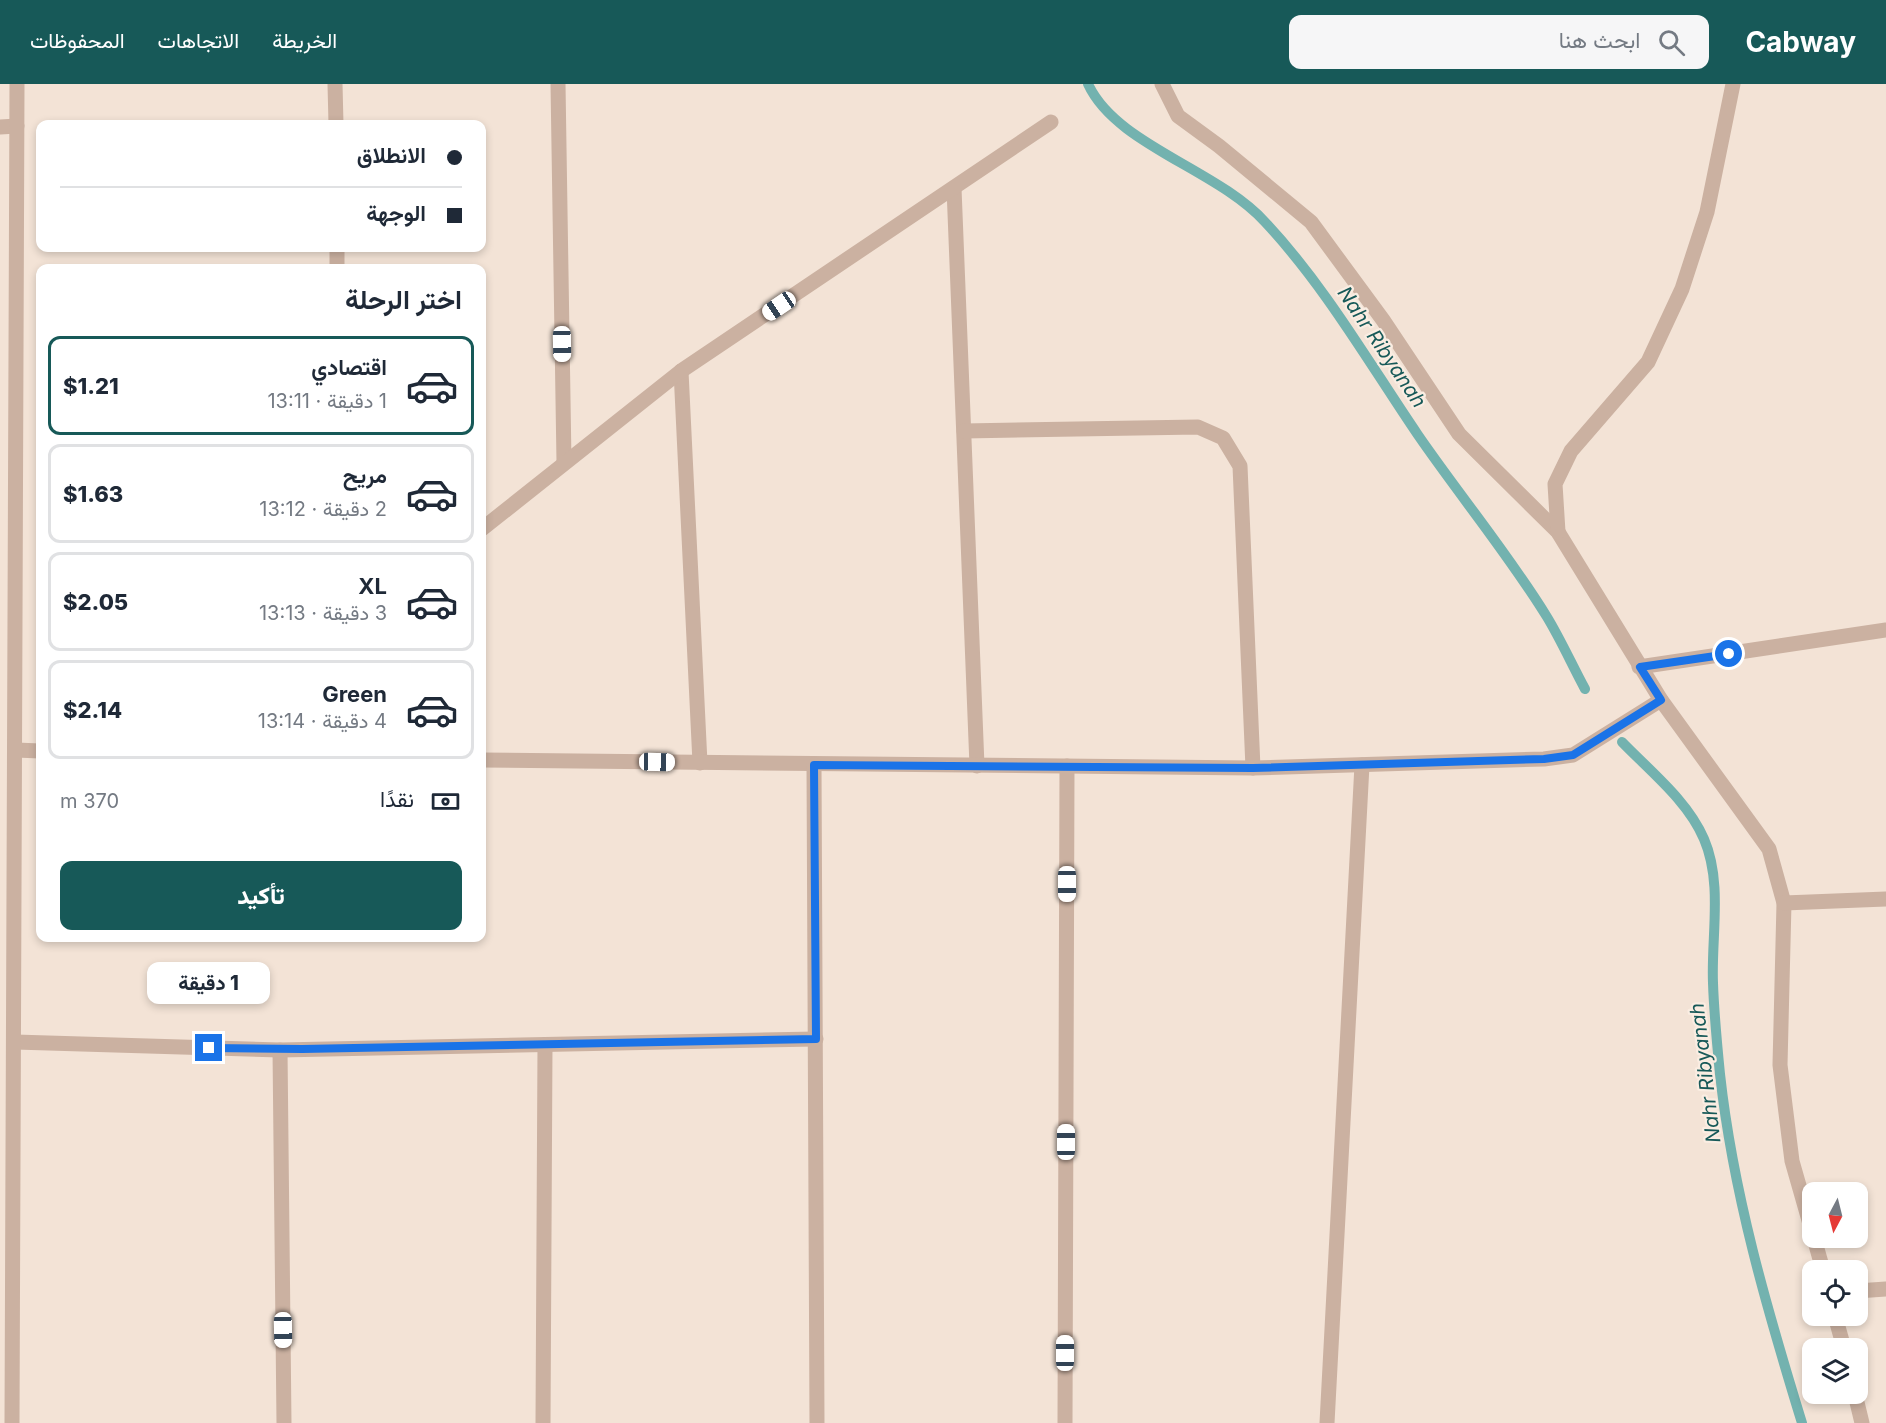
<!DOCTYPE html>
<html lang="ar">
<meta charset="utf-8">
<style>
:root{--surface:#fff;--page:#f6f6f7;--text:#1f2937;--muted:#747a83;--line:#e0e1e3;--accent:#175958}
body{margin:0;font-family:Inter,Vazirmatn,sans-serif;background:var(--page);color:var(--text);direction:rtl;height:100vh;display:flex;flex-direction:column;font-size:22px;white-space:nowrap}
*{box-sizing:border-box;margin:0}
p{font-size:20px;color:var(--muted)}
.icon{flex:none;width:33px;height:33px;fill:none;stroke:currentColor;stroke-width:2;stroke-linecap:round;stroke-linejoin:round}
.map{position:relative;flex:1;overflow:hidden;direction:ltr}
.panel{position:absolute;left:36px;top:180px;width:450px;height:678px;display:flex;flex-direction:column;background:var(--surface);border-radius:12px;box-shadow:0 3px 9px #0003;direction:rtl}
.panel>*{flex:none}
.top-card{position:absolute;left:36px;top:36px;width:450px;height:132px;border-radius:12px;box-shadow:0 3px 9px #0003;direction:rtl;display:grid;align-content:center;height:132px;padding:0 24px;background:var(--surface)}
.needle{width:39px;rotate:187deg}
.fabs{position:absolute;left:1802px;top:1098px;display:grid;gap:12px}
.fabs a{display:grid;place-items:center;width:66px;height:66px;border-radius:12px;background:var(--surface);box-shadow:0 3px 9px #0003;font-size:30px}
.end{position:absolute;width:27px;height:27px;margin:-14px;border:8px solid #1a73e8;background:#fff;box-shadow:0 0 0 3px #fff}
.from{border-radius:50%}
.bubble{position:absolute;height:42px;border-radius:12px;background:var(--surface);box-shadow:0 3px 9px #0003;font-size:20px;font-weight:800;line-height:42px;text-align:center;direction:rtl}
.car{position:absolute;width:18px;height:36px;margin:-18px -9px;border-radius:8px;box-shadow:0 0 4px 2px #0007;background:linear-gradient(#fff 24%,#345 0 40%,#fff 0 76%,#345 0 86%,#fff 0)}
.top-card b{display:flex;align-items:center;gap:21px;height:57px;font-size:22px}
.top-card b+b{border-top:2px solid var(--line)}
.top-card i{width:15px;height:15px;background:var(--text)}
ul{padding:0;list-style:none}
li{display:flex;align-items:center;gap:18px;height:99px;margin:0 12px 9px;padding:0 12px;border:3px solid var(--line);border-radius:12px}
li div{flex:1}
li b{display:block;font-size:22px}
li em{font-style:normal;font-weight:800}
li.on{border-color:var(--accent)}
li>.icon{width:54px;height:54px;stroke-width:1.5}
h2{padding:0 24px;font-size:27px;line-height:72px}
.pay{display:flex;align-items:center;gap:15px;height:66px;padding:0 24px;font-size:22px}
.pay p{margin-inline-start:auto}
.action{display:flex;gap:12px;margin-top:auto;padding:12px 24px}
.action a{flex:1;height:69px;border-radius:12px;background:var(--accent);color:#fff;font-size:24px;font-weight:800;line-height:69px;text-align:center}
header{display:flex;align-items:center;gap:36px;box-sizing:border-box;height:84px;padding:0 30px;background:var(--accent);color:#fff}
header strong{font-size:28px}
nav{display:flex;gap:33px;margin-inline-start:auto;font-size:21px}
.search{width:420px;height:54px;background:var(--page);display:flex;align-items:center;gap:15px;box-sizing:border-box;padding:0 21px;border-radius:12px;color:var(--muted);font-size:22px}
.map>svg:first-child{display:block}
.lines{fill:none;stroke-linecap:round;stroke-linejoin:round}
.stream{stroke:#73b2af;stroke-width:10}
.minor{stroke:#cbb1a1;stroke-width:15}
.route{stroke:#1a73e8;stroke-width:8}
.labels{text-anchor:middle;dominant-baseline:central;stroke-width:4.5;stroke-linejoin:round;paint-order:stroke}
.water-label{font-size:20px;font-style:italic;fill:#175958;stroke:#faede2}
</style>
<header>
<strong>Cabway</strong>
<div class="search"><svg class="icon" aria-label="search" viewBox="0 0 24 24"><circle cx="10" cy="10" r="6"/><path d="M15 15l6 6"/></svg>ابحث هنا</div>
<nav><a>الخريطة</a><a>الاتجاهات</a><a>المحفوظات</a></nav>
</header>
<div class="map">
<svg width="1886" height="1339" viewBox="0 0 1886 1339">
<rect width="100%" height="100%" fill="#f3e3d6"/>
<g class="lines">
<!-- stream -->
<g class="stream">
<path d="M1088 0C1116 61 1217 85 1265 138 1325 202 1369 279 1418 351 1460 412 1509 471 1547 533 1561 556 1572 581 1585 605"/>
<path d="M1622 658C1650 687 1688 717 1704 755 1723 799 1711 853 1713 899 1714 929 1717 960 1720 990 1733 1109 1767 1225 1802 1339"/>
</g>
<!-- minor -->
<g class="minor">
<polyline points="335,0 336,40"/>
<polyline points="558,0 564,378"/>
<polyline points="1162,0 1178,32 1219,62 1311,138 1383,236 1459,350 1558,448 1661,616 1769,765 1784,819 1780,981 1792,1077 1812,1147"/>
<polyline points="0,43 17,42"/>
<polyline points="954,104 977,682"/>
<polyline points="337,164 337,184"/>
<polyline points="681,287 700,679"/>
<polyline points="964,347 1198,343 1223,354 1240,382 1253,684"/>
<polyline points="482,445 681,287 1051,38"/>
<polyline points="1558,448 1555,400 1571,367 1648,278 1682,205 1707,128 1733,0"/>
<polyline points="1639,583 1886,546"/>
<polyline points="16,666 40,667"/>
<polyline points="482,676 1253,684 1544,675 1573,671 1661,616"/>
<polyline points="814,681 817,1339"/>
<polyline points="1784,819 1886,815"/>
<polyline points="15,958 280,966 816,955"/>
<polyline points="280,966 284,1339"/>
<polyline points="1814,1154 1823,1186"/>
<polyline points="1857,1207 1886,1205"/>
<polyline points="1835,1232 1844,1264"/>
<polyline points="1855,1310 1862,1339"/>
<polyline points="12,1339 17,0"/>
<polyline points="543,1339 545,961"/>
<polyline points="1065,1339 1067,682"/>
<polyline points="1327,1339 1362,681"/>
</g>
</g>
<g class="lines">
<!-- route -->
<polyline class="route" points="209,964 302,965 816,955 814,681 1253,684 1544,675 1573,671 1661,616 1640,583 1729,570"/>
</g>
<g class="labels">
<!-- water labels -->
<g class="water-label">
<text transform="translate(1382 263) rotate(56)">Nahr Ribyanah</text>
<text transform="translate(1705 989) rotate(-97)">Nahr Ribyanah</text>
</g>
</g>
</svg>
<div class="fabs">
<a><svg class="needle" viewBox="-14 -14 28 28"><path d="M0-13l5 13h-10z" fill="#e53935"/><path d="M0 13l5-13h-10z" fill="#747a83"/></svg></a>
<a><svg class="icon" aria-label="locate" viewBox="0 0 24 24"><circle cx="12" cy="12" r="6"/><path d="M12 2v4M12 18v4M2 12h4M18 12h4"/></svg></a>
<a><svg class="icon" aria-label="layers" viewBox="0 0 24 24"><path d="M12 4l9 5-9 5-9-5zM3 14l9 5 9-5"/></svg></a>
</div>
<i class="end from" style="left:1729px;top:570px"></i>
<i class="end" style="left:209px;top:964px"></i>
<div class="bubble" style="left:147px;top:878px;width:123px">1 دقيقة</div>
<i class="car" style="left:779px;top:222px;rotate:236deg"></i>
<i class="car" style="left:562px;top:260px;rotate:179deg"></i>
<i class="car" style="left:657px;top:678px;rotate:91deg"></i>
<i class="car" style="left:1067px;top:800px;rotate:180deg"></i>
<i class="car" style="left:1066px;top:1058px;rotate:0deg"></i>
<i class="car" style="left:283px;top:1246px;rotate:179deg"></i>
<i class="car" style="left:1065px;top:1269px;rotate:0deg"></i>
<div class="top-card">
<b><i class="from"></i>الانطلاق</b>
<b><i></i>الوجهة</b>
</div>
<section class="panel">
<h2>اختر الرحلة</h2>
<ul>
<li class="on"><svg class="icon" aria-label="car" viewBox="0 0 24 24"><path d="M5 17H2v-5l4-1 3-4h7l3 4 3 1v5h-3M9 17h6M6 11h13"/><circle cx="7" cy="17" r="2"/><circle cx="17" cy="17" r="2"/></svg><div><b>اقتصادي</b><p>1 دقيقة · 13:11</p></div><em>$1.21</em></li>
<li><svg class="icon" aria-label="car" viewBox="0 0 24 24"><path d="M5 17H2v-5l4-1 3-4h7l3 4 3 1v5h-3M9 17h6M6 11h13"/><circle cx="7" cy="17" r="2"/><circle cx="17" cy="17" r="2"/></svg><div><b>مريح</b><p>2 دقيقة · 13:12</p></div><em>$1.63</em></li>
<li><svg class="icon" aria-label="car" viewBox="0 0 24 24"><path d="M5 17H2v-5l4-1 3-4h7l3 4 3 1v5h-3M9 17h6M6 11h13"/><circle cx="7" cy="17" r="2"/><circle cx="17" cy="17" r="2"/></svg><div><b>XL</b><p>3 دقيقة · 13:13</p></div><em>$2.05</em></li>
<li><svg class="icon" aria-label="car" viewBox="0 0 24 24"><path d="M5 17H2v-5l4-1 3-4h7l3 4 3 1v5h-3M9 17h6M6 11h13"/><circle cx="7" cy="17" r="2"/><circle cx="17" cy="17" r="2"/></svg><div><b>Green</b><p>4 دقيقة · 13:14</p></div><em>$2.14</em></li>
</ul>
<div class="pay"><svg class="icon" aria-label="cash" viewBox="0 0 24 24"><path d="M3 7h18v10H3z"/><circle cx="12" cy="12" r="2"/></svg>نقدًا<p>370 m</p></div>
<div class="action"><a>تأكيد</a></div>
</section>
</div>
